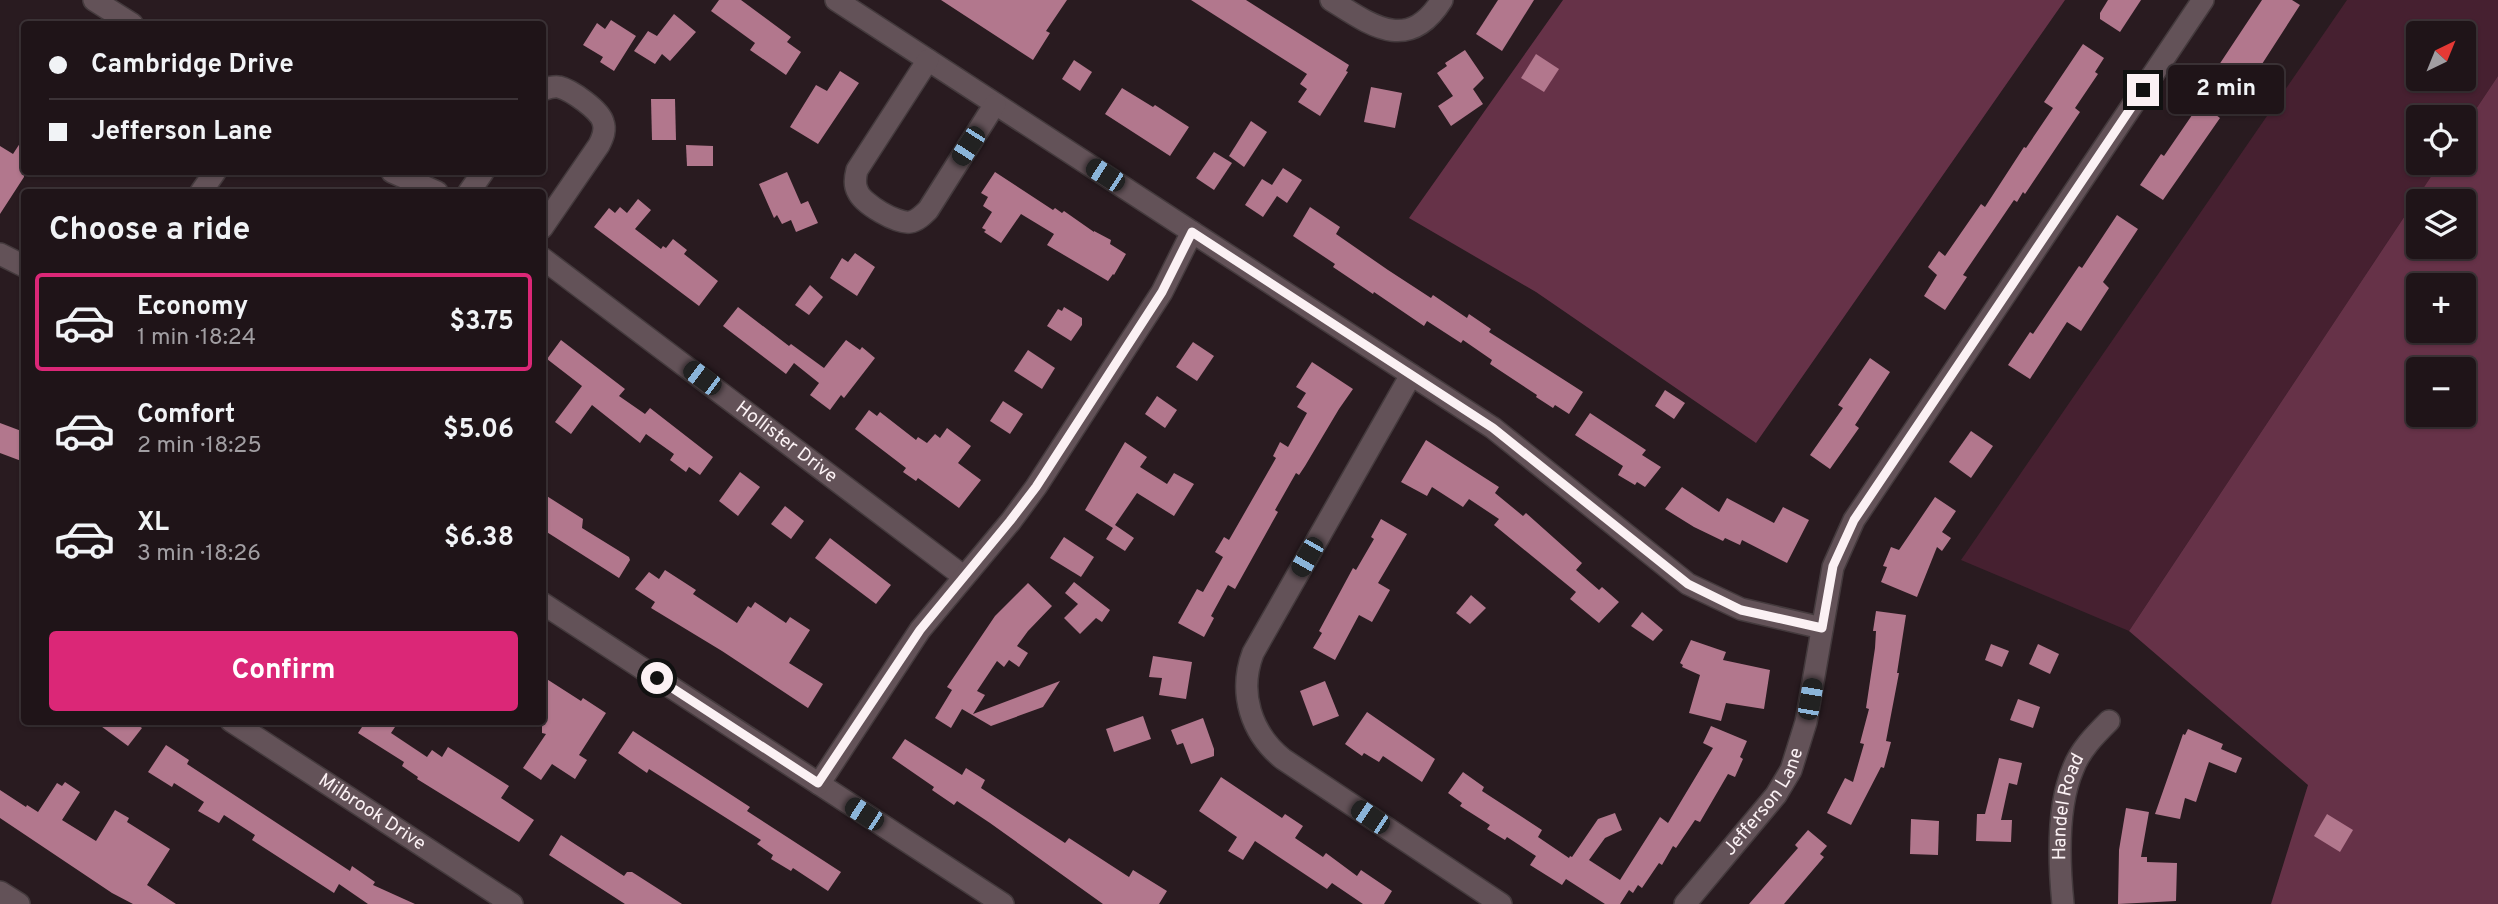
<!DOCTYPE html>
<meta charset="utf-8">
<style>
:root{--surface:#1f1418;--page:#2c2125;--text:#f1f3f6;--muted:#a19ea2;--line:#3c3337;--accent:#db2777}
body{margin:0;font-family:Overpass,sans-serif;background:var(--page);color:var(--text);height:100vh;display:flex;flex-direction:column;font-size:26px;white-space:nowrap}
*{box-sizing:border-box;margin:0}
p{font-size:23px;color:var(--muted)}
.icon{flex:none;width:38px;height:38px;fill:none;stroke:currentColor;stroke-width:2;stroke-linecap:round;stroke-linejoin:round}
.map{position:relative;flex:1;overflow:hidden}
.drawer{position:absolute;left:21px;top:189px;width:525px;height:536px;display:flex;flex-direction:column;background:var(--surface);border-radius:7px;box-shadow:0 2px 5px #0004,0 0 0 2px var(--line)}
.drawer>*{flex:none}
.top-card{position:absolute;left:21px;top:21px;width:525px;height:154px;border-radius:7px;box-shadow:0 2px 5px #0004,0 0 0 2px var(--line);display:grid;align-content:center;height:154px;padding:0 28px;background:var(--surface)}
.needle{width:46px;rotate:43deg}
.buttons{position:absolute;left:2406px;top:21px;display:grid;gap:14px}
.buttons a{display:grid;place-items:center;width:70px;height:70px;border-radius:7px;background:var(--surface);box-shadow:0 2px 5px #0004,0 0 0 2px var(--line);font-size:35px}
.end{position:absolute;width:32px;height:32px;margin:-16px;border:9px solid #fbf1f4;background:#111;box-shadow:0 0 0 4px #111}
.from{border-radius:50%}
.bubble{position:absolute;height:49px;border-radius:7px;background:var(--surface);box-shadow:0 2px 5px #0004,0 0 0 2px var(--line);font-size:23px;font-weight:700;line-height:49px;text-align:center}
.car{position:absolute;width:21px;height:42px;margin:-21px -10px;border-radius:9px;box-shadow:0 0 5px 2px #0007;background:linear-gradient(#222 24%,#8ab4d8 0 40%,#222 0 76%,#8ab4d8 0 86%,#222 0)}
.top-card b{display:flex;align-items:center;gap:24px;height:66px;font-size:26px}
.top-card b+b{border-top:2px solid var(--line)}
.top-card i{width:18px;height:18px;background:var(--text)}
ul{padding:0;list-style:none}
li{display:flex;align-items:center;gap:21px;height:98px;margin:0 14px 10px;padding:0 14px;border:4px solid transparent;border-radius:7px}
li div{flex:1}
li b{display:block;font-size:26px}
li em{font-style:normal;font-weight:700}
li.current{border-color:var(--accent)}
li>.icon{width:63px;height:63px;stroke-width:1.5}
h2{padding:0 28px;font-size:32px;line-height:84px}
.action{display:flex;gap:14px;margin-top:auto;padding:14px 28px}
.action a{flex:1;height:80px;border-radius:7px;background:var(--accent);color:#fff;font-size:28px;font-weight:700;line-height:80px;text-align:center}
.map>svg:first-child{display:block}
.green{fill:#462030;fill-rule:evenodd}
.forest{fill:#663248;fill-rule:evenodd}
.building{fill:#b2778d}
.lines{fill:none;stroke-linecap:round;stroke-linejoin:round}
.minor-casing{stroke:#443a3d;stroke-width:24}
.minor{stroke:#635258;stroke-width:21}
.route{stroke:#fbf1f4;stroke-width:9}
.labels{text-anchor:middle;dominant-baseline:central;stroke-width:7;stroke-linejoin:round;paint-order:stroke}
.street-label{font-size:19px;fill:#fbf1f4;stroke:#0e080a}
</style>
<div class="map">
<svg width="2498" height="904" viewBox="0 0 2498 904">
<rect width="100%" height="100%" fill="#291b20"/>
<!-- green -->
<path class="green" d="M2347 0H2498V76L2464 127V117H2418V163H2440L2129 631 1961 560ZM2418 33H2464V79H2418Z"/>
<!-- forest -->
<g class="forest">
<polygon points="1563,0 2065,0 1756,443 1536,292 1409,218"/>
<path d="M2498 76V904H2271L2308 785 2129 631 2440 163H2464V127ZM2418 201H2464V247H2418ZM2418 285H2464V331H2418ZM2418 369H2464V415H2418Z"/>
</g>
<!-- building -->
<g class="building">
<polygon points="719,0 741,0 791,37 787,42 801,52 786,75 750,50 755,43 711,11"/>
<polygon points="941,0 1067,0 1046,31 1050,33 1033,60"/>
<polygon points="1191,0 1246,0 1349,65 1346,71 1348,72 1320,116 1298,102 1307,89 1300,84 1307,74"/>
<polygon points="1498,0 1534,0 1502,51 1476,34"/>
<polygon points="2108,0 2141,0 2120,32 2100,19 2100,13"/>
<polygon points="2262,0 2292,0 2300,5 2253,78 2244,72 2216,115 2220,118 2163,200 2140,185 2161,154 2164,156 2212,86 2207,83"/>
<polygon points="674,14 696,32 670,61 662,54 655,64 634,51 648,31 657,36"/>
<polygon points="611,20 636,36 614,71 600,62 603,57 583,45 597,23 605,29"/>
<polygon points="2083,44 2104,58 2095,72 2098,74 2075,108 2080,112 2025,194 2023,192 2017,202 2014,200 1963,275 1967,277 1945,310 1924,296 1937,275 1928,267 1939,251 1945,256 1981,204 1985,207 2024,147 2026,148 2053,108 2044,102"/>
<polygon points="1465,50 1484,78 1473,89 1483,104 1451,126 1438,106 1453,96 1437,73 1447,66 1445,63"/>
<polygon points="1536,54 1559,69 1544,92 1521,78"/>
<polygon points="1074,60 1092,72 1080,91 1062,79"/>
<polygon points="840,71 859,83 818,144 790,127 816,85 827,91"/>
<polygon points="1371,87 1402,93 1395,128 1364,122"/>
<polygon points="1122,88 1153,107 1155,105 1189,127 1170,156 1105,114"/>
<polygon points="651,99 675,99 676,140 652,140"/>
<polygon points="1251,121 1267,132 1244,167 1229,156"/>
<polygon points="24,137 24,177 0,214 0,146 13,154"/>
<polygon points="686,145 713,146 713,166 687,166"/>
<polygon points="1214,152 1232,163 1214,190 1196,178"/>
<polygon points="1283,168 1302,180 1287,203 1277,196 1263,217 1245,205 1262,179 1272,185"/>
<polygon points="787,172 801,204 808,201 818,223 796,232 791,220 782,224 777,215 774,218 759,184"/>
<polygon points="995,172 1053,210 1055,208 1062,213 1064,211 1094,232 1094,231 1111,240 1110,244 1126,254 1114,275 1113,274 1108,281 1047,245 1054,234 1021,214 1001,243 984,232 986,230 982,228 992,212 983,206 988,197 981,193"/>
<polygon points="638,199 651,210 635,229 661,249 663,246 666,248 673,239 687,250 684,254 718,281 699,306 594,227 609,208 615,213 620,207 627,213"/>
<polygon points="1310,207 1340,227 1336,234 1388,270 1431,298 1433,295 1467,318 1469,314 1491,329 1489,332 1583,392 1569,414 1555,405 1553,408 1536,397 1537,395 1490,364 1492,360 1463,340 1461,343 1427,321 1424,326 1374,292 1373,294 1333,267 1335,264 1293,236"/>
<polygon points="2117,215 2138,229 2103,282 2109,288 2081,331 2067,322 2030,379 2008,365 2030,332 2033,334 2079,266 2082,268"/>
<polygon points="855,253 875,267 857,296 830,278 842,258 848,262"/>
<polygon points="810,285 823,297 809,315 795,305"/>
<polygon points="738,307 789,346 791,344 824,368 846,340 860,350 862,347 875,358 844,398 841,395 830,410 810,395 819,383 794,363 786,374 723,326"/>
<polygon points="1064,307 1082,318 1082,325 1071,341 1047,326 1058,309 1062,311"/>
<polygon points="561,340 625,389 619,396 645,414 650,408 713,457 700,475 689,467 686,472 670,460 674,454 646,434 640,443 592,405 571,434 555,422 582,386 547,359"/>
<polygon points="1193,342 1214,356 1197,381 1176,367"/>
<polygon points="1028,350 1055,368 1042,389 1014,371"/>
<polygon points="1870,358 1890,372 1855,425 1859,428 1830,469 1810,455 1843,408 1838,405"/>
<polygon points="1312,362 1353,389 1339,409 1305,466 1299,475 1296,473 1275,510 1278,512 1235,589 1228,585 1211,616 1214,618 1204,637 1178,623 1197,589 1203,592 1223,557 1215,552 1224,537 1229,540 1276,458 1273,456 1280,442 1288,447 1307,413 1297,407 1306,393 1296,387"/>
<polygon points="1665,390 1685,403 1674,419 1655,406"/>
<polygon points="1157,396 1177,410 1165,428 1145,414"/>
<polygon points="1003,401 1023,414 1010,434 990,421"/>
<polygon points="869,410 877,416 880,412 916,440 918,437 927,443 935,434 940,438 947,428 971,446 958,463 981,480 959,508 918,478 916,481 903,472 906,468 855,429"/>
<polygon points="1590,413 1646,450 1642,455 1661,467 1645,487 1637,482 1635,485 1618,475 1623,466 1575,435"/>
<polygon points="0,423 24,432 24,462 0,453"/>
<polygon points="1971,431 1993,446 1971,478 1949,462"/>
<polygon points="1426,440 1499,487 1495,493 1523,516 1526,513 1582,563 1576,570 1599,590 1602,587 1619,602 1599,623 1570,599 1576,592 1494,525 1499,519 1469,499 1463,507 1432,487 1427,496 1401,482"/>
<polygon points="1125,442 1147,457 1140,467 1167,484 1174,473 1194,484 1174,516 1137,493 1115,525 1134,538 1125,551 1106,539 1113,528 1085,510"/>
<polygon points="740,472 760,487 738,516 719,501"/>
<polygon points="1682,487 1719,512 1727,498 1774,523 1783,507 1809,520 1787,563 1742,540 1740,545 1725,538 1723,541 1694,527 1665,509"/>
<polygon points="542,493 583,519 582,528 629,557 630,560 619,578 542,529"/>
<polygon points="1935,497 1956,511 1942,532 1951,538 1942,551 1937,547 1917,597 1881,582 1887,567 1883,566 1891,547 1899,550"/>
<polygon points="785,506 804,521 791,539 771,524"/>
<polygon points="1381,519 1407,534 1378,583 1390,590 1372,622 1359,615 1335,660 1313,648 1322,633 1319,631 1353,568 1356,570 1374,539 1371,537"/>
<polygon points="1064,537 1094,557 1081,577 1050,558"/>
<polygon points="830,538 891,585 876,604 815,558"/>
<polygon points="665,570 696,590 693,594 737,623 748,606 751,608 755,602 786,623 790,617 810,630 789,663 823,684 808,708 722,651 651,608 655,602 635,589 649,572 659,579"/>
<polygon points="1074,582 1110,610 1102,622 1096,618 1080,634 1064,618 1078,604 1065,593"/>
<polygon points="1028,583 1052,606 1028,631 1017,646 1028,653 1019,667 1009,660 1004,667 997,661 977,691 985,695 973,714 1060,681 1043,707 991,726 962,709 951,728 935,718 952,690 947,687 995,616"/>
<polygon points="1471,595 1486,608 1470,624 1456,613"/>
<polygon points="1876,611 1906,615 1897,673 1899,673 1886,741 1891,742 1884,768 1881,767 1851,825 1827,813 1845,778 1853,782 1864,744 1860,743 1869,709 1866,708 1875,648 1876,631 1873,631"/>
<polygon points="1642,612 1663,630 1653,641 1631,626"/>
<polygon points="1691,640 1726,652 1723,660 1770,670 1764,709 1726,703 1721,721 1689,713 1700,675 1682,667 1683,665 1680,663"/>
<polygon points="1991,644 2009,651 2002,667 1985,660"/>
<polygon points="2038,644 2059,654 2050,674 2029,664"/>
<polygon points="1153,656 1192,662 1186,699 1159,695 1162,678 1149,677"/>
<polygon points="542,676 581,701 583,698 606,713 579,755 587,760 575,779 552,764 541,780 523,768 546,734 542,733"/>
<polygon points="1325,681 1339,716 1313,726 1300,691"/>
<polygon points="2018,699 2040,707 2033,728 2010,720"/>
<polygon points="1367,712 1435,759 1422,782 1383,756 1379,762 1364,753 1362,756 1345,744"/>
<polygon points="1143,716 1151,739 1114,752 1106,729"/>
<polygon points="1203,718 1214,749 1214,756 1191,764 1183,743 1177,745 1171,730"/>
<polygon points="94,721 132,721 142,728 128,746"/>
<polygon points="366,721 399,721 391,733 427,757 432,750 442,757 448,747 509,786 501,798 534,820 519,842 417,779 418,777 402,766 404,762 358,733"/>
<polygon points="1711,726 1747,741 1740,757 1743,759 1735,777 1728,774 1700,822 1695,820 1676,848 1673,846 1662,865 1659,863 1642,888 1638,885 1633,893 1629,890 1620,904 1605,904 1566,879 1562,885 1530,865 1536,856 1507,837 1505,840 1487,829 1490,825 1460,806 1462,803 1448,793 1463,772 1484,787 1482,791 1542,830 1538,837 1569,858 1570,856 1572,857 1598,819 1615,813 1622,830 1605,838 1589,860 1620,880 1660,817 1668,823 1713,748 1703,743"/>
<polygon points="2188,729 2223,744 2221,749 2242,758 2236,773 2209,762 2196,802 2185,798 2180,819 2155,814 2183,734 2185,735"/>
<polygon points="633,731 750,807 747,811 841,872 828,891 793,868 791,871 771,859 773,855 757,844 761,840 649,769 647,773 618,753"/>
<polygon points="905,739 962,775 966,768 985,780 981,788 1065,843 1069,838 1129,877 1133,870 1167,891 1159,904 1103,904 990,823 957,801 954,805 932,790 934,787 892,758"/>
<polygon points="166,745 189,760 187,764 350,871 352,866 375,882 373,885 415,904 368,904 339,884 334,893 252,840 255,835 224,815 219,823 198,811 204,802 174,783 172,787 148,772"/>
<polygon points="1999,758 2022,763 2017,785 2009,783 2001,820 2012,820 2011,842 1976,841 1977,814 1985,814"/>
<polygon points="1221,777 1282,818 1285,814 1303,826 1295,838 1323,857 1326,853 1357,876 1361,870 1392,891 1384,904 1363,904 1332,883 1327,889 1255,841 1243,860 1228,851 1237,837 1199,811"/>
<polygon points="65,782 80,792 62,820 96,841 115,810 129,818 127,822 170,849 147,885 176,904 133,904 112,893 0,818 0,790 26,807 27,805 38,812 57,783 62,786"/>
<polygon points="2126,808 2149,812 2141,857 2147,857 2147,862 2177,863 2176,901 2118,904 2119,850"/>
<polygon points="2327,814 2353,830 2340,852 2314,836"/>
<polygon points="1911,819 1939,821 1938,855 1910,854"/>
<polygon points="1808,830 1827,846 1820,854 1824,857 1784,904 1749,904 1798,848 1795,845"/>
<polygon points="561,835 624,876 627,872 632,872 682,904 625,904 549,855"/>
</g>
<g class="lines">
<defs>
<g id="minor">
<polyline points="94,0 132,24"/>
<polyline points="836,0 1493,428 1688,584 1741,609 1822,628"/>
<path d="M1331 0C1371 25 1408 54 1442 0"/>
<path d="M928 60 857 170C855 178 854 185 858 192 863 204 897 224 910 222 917 221 923 215 928 210L995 104"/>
<path d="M542 90C548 88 553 86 559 87 571 90 600 110 603 122 606 130 603 137 599 145L542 228"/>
<polyline points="392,172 437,192"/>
<polyline points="201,192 215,172"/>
<polyline points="469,192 483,172"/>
<polyline points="0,254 24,266"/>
<path id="s1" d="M542 258 963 576"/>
<path d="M1411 375 1253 653C1238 693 1251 733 1283 759L1501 904"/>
<polyline points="542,603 1003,904"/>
<path id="s2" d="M231 721 512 904"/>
<polyline points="819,784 920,630 1011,521 1036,487 1162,292 1192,232"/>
<polyline points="0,892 19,904"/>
<path id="s3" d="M1685 904 1776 795 1791 770 1806 722 1833 567 1854 520 2203 0"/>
<path id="s4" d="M2063 904C2059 864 2057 806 2073 769 2080 750 2095 735 2109 721"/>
</g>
</defs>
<!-- minor casing -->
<use href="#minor" class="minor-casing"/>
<!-- minor -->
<use href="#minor" class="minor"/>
</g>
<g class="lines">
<!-- route -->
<polyline class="route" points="657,678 818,783 920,630 1010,521 1036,487 1162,292 1192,232 1493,428 1688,584 1741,610 1822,628 1833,566 1854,520 2143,90"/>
</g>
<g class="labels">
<!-- street labels -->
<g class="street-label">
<text stroke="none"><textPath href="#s1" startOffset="306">Hollister Drive</textPath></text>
<text stroke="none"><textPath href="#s3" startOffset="130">Jefferson Lane</textPath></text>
<text stroke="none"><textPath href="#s4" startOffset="98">Handel Road</textPath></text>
<text stroke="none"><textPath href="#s2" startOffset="168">Milbrook Drive</textPath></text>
</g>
</g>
</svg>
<div class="buttons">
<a><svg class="needle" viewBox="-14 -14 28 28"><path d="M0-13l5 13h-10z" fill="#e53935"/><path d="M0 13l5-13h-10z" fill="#a19ea2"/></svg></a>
<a><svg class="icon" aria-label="locate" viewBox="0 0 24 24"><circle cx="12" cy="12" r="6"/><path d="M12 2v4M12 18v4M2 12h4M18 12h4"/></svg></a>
<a><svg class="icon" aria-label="layers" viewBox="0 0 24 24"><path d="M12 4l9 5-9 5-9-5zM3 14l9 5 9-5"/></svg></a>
<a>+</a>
<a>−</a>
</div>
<i class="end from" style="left:657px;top:678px"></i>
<i class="end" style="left:2143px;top:90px"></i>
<div class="bubble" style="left:2168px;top:65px;width:116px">2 min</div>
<i class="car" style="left:968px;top:146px;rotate:213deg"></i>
<i class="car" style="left:1105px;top:175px;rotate:303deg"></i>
<i class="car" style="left:702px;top:378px;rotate:307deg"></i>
<i class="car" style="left:1307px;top:557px;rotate:210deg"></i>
<i class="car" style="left:1810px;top:699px;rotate:10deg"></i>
<i class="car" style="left:864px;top:814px;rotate:303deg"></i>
<i class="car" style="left:1370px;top:817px;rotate:304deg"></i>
<div class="top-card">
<b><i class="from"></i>Cambridge Drive</b>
<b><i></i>Jefferson Lane</b>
</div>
<section class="drawer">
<h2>Choose a ride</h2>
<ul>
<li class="current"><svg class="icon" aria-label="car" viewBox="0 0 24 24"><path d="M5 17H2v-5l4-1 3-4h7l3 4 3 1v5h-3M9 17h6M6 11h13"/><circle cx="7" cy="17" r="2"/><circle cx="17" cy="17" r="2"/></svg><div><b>Economy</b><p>1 min · 18:24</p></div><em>$3.75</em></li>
<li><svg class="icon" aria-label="car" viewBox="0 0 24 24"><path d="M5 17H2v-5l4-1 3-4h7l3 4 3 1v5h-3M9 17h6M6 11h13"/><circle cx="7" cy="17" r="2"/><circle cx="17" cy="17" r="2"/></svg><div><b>Comfort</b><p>2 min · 18:25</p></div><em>$5.06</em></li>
<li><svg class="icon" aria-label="car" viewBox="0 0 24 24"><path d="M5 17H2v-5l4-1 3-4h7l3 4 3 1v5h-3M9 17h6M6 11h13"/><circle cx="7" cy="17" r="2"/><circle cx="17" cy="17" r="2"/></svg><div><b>XL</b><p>3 min · 18:26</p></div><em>$6.38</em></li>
</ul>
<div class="action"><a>Confirm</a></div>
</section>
</div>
